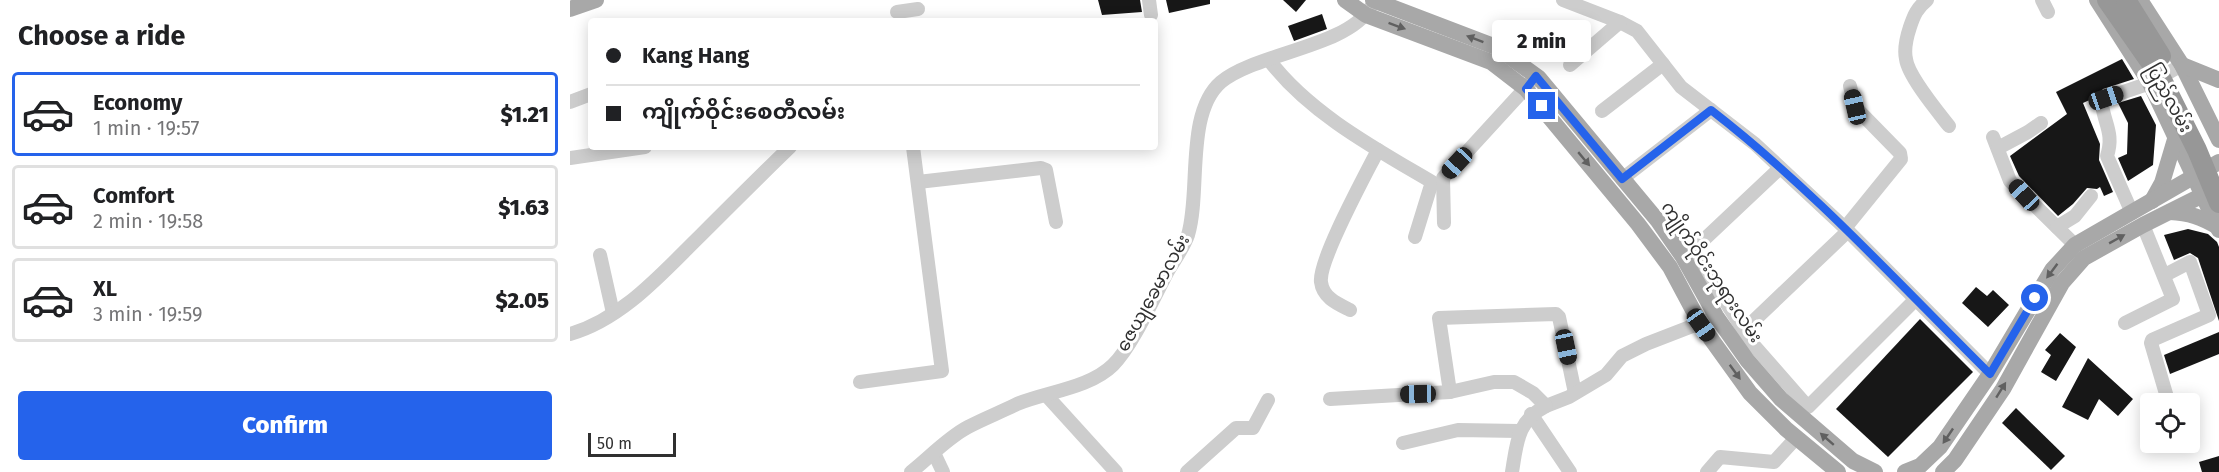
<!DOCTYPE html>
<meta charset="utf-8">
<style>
:root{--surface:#fff;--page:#f6f6f6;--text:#202124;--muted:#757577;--line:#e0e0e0;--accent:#2563eb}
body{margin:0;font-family:"Fira Sans","Noto Sans Myanmar",sans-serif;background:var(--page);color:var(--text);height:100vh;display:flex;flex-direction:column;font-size:22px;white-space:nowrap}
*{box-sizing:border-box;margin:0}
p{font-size:20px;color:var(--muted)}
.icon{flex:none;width:33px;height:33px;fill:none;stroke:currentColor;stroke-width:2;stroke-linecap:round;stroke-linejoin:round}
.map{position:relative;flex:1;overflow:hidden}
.sheet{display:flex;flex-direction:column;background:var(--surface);width:570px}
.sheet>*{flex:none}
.guide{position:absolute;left:18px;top:18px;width:570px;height:132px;border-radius:6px;box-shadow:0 3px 15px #0003;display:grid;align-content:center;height:132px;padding:0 18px;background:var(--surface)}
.fabs{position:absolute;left:1570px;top:393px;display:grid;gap:12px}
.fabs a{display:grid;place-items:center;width:60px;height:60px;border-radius:6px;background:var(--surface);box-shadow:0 3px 15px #0003;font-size:30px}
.scale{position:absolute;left:18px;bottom:15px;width:88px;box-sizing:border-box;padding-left:6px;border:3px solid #303030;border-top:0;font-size:16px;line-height:21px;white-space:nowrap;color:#303030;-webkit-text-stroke:4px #fff;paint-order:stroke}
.end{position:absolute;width:27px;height:27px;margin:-14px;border:8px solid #2563eb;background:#fff;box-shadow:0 0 0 3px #fff}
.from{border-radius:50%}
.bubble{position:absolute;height:42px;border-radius:6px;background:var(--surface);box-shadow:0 3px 15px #0003;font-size:20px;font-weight:800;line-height:42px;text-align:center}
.car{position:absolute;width:18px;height:36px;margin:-18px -9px;border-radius:8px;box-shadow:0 0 4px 2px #0007;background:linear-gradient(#222 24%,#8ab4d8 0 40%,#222 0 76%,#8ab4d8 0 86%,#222 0)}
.guide b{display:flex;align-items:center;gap:21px;height:57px;font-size:22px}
.guide b+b{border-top:2px solid var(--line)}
.guide i{width:15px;height:15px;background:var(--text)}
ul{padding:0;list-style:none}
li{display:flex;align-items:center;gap:18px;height:84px;margin:0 12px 9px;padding:0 6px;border:3px solid var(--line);border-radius:6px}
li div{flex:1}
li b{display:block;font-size:22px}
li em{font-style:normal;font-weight:800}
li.active{border-color:var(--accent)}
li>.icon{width:54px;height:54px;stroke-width:1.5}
h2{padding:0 18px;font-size:27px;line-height:72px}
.cta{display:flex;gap:12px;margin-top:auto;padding:12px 18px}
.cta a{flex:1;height:69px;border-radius:6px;background:var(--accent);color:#fff;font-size:24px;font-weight:800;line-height:69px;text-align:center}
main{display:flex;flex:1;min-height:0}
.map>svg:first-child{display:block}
.building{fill:#171717}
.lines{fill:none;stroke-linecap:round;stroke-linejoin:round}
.minor{stroke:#cdcdcd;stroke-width:14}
.major{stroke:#a8a8a8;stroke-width:16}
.highway-bridge{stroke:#979797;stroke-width:20}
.oneway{fill:#606060}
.route{stroke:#2563eb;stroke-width:8}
.labels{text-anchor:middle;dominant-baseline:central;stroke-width:6;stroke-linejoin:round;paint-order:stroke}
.street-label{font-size:18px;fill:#303030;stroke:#fff}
</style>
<main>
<section class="sheet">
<h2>Choose a ride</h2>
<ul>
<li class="active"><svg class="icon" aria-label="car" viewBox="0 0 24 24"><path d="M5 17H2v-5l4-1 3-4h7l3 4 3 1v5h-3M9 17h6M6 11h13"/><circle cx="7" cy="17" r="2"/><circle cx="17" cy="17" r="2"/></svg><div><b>Economy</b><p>1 min · 19:57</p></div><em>$1.21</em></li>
<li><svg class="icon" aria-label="car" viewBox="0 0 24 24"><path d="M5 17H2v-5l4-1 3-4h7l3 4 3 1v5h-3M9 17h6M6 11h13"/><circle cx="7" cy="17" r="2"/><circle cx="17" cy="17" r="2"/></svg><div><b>Comfort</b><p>2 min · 19:58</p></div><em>$1.63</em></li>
<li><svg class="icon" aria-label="car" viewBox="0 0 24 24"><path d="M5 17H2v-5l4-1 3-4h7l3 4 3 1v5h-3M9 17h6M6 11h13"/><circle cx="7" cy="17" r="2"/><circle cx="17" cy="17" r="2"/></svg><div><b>XL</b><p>3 min · 19:59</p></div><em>$2.05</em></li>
</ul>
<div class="cta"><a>Confirm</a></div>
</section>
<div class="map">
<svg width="1649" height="472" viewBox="0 0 1649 472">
<rect width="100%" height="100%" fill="#fff"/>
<!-- building -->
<g class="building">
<polygon points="528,0 570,0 572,12 532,15"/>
<polygon points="596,0 640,0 640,4 599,13"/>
<polygon points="713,0 736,0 726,12"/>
<polygon points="752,14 757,29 724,41 718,26"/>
<polygon points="1552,59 1564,79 1533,89 1526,97 1513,103 1530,144 1529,160 1543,192 1534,196 1530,187 1527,189 1517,188 1503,204 1488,216 1449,176 1440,156 1497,114 1486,92"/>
<polygon points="1571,96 1586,125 1583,165 1558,181 1548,158 1557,154 1558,123 1548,103"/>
<polygon points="1618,229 1638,234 1647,242 1649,247 1649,321 1628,258 1620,253 1604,260 1594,235"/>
<polygon points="1406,287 1417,296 1423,290 1439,305 1418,327 1392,303"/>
<polygon points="1350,319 1403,372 1318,457 1266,409"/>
<polygon points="1649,332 1649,354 1600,374 1594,355"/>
<polygon points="1490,333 1506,347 1486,381 1471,372 1481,355 1475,350"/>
<polygon points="1518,358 1563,399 1548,416 1529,399 1518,420 1492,407"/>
<polygon points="1446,408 1495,456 1481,470 1432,423"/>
<polygon points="1649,456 1649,472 1632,472 1629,462"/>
</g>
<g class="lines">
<!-- minor -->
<g class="minor">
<polyline points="579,0 581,15"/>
<polyline points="993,0 1050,22 1067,31 1111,87 1185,144 1275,228 1420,374"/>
<path d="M1357 0C1347 8 1344 15 1340 27 1337 36 1334 50 1336 59 1338 76 1368 112 1379 126"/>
<polyline points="1472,0 1478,12"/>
<polyline points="327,12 348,9"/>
<path d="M699 60C739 113 806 149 862 182L845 237"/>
<polyline points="1000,65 1050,22"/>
<polyline points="0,102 21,94"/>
<polyline points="1032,111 1093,64"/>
<polyline points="1423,137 1440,181 1505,245"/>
<polyline points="1428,148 1458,132 1471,123"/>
<polyline points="0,158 75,147"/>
<polyline points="1210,168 1123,250 1181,342 1238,407 1345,300"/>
<polyline points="1052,179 1141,110"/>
<polyline points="348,182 471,168 476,170 486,222"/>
<path d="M1562 213 1537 156C1544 134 1535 125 1532 105L1536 98 1580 83 1612 65"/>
<polyline points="874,223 873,178 961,82"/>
<polyline points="1487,227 1505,216 1521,196"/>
<polyline points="1275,228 1331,159 1330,153 1285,107 1280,86"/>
<polyline points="30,255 43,313"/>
<polyline points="1595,275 1620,262 1639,315 1582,340 1581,343 1599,404"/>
<path d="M780 310C768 304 753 298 751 282 748 261 796 174 808 150"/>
<polyline points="1555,323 1603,299 1573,225"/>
<polyline points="1173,331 1278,231"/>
<path d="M0 334C53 319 93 272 131 235 161 205 190 176 220 147"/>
<polyline points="290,382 372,371 343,147"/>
<polyline points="880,392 869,318 986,314 989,317 1005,393"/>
<polyline points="477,396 546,472"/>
<polyline points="760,399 880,392 924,382 944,382 963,393 976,406 999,397 1036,375 1052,356 1076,344 1138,320"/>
<polyline points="961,414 1000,472"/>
<polyline points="833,443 888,430 949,431"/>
<polyline points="364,453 373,472"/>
<path d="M341 472C359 458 377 438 398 427 413 419 431 412 447 404 476 392 520 388 543 365 563 345 584 297 598 271 605 259 614 247 618 235 631 192 615 113 651 82 686 53 777 47 800 8"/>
<polyline points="617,472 666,428 683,428 698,400"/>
<path d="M942 472C947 442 947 421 976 406"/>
<polyline points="1137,472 1150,457 1204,462 1226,438"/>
</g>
<!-- major -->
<g class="major">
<polyline points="775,0 796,15 921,62 956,89 1068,224 1100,267 1131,325 1180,393 1216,429 1268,472"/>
<polyline points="803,0 926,47 969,78 1088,221 1113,257 1146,316 1177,360 1211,399 1283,461 1305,472"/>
<polyline points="1527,0 1580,83 1649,230"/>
<polyline points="1570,0 1612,65 1649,140"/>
<polyline points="0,9 26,0"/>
<polyline points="1612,65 1649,80"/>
<polyline points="1582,201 1592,183 1606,136"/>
<path d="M1600 212C1619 213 1631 217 1648 227"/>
<polyline points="1335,472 1350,466 1370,447 1420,374 1482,270 1505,245 1649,162"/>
<polyline points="1373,472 1385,460 1433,389 1492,283 1514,258 1573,225 1649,187"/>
</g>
<!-- highway-bridge -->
<g class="highway-bridge">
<polyline points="1537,0 1590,76 1627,150 1649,203"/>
<polyline points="1556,0 1591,56"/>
</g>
</g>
<!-- one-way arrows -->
<defs><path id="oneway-solid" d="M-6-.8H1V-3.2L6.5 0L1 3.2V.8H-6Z" transform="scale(1.5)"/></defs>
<g class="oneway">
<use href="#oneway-solid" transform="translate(827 26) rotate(20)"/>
<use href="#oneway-solid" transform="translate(905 39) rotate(-159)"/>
<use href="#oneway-solid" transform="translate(1014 159) rotate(50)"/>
<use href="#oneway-solid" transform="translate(1547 239) rotate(-29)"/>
<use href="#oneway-solid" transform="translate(1482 271) rotate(127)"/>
<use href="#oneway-solid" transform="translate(1165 372) rotate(54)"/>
<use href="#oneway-solid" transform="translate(1431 390) rotate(-58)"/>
<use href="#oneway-solid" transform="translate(1378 436) rotate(124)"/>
<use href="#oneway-solid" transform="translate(1257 439) rotate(-139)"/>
</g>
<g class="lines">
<!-- route -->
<path class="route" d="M972 106 956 89 966 76 1052 179 1141 110C1242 188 1329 284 1420 374L1465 298"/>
</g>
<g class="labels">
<!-- street labels -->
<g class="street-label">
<text transform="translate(1599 98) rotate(61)">ပြည်လမ်း</text>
<text transform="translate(1142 272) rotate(56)">ကျိုက်ဝိုင်းဘုရားလမ်း</text>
<text transform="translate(583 293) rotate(-61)">ဇေယျခေမာလမ်း</text>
</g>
</g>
</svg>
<div class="fabs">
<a><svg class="icon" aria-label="locate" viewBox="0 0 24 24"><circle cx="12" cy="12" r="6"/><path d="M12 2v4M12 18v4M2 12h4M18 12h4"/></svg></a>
</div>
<div class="scale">50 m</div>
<i class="end from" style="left:1465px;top:298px"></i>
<i class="end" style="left:972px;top:106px"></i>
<div class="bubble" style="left:922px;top:20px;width:99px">2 min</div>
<i class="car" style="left:1536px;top:98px;rotate:71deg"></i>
<i class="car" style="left:1285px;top:107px;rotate:347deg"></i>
<i class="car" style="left:887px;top:163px;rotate:223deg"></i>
<i class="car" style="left:1454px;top:195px;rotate:317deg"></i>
<i class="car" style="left:1131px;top:325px;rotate:145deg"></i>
<i class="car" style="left:996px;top:347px;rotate:168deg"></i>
<i class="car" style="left:848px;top:394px;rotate:269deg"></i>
<div class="guide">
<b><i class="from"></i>Kang Hang</b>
<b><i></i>ကျိုက်ဝိုင်းစေတီလမ်း</b>
</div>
</div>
</main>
